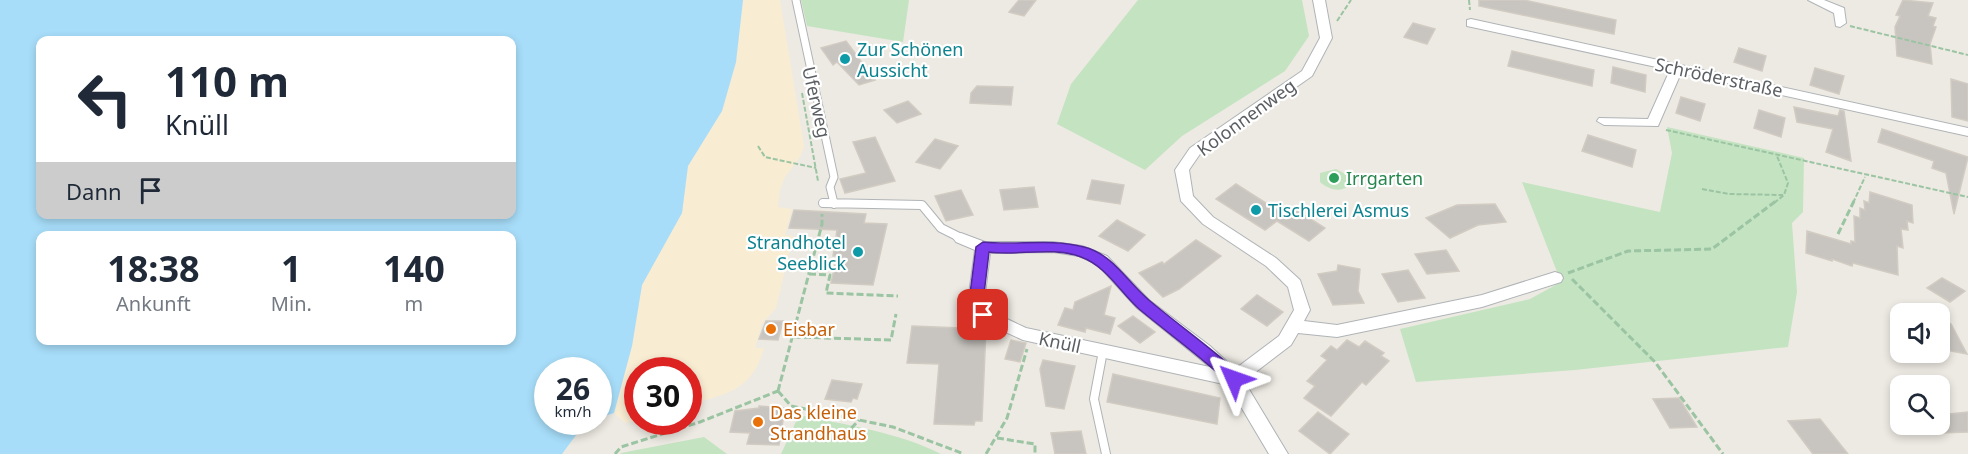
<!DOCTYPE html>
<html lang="de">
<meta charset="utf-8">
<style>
body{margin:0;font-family:"Noto Sans",sans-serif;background:#f6f6f7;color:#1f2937;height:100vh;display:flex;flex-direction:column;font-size:22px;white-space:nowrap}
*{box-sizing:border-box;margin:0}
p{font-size:20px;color:#747a83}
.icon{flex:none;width:33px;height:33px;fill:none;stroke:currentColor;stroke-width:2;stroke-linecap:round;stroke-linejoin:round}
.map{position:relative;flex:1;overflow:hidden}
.side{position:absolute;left:36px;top:231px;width:480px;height:114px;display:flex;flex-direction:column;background:#fff;border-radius:12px;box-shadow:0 3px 9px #0003}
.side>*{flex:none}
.guide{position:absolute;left:36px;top:36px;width:480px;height:183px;border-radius:12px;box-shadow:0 3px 9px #0003;background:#fff;color:#1f2937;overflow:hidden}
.controls{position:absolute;left:1890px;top:303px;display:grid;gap:12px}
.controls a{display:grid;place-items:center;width:60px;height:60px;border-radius:12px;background:#fff;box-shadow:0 3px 9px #0003;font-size:30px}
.speed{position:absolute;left:534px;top:357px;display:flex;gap:12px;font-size:30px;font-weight:700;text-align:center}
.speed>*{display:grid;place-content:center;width:78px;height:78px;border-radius:50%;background:#fff;box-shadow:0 3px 9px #0003;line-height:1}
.speed small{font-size:15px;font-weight:400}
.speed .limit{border:9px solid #d22;background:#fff;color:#111}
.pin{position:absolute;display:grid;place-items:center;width:51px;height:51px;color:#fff;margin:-26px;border-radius:12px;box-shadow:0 3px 9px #0006}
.me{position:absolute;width:66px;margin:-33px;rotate:313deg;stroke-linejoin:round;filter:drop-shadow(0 0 4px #0008)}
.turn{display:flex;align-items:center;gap:21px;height:126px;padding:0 30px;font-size:27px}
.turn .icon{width:78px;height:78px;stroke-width:2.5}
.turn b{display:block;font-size:42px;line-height:51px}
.then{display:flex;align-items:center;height:57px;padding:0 30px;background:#0003;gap:12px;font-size:22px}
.eta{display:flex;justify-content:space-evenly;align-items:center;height:102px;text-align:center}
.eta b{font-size:36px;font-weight:700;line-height:42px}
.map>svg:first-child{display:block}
.green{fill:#c4e3c1}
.sand{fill:#f8ecd3}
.water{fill:#a7ddf9;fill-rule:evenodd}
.building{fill:#c8c5c0;stroke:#d1cbc2;stroke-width:1.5}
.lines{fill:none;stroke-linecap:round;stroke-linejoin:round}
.lane-far1-casing{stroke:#b0b4b7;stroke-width:9}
.lane-casing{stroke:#b0b4b7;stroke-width:10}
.street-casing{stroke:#b0b4b7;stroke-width:2}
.path-far1{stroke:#9bc4a3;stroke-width:2;stroke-dasharray:5 2;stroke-linecap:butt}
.path{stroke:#9bc4a3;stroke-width:3;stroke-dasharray:7 3;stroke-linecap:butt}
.lane-far1{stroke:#fff;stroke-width:7}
.lane{stroke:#fff;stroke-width:8}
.street{fill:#fff;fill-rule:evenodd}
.route{fill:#7c3aed;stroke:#51269a;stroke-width:1.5}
.culture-dot{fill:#0f9aa8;stroke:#fff;stroke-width:2}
.leisure-dot{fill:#2e9e5b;stroke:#fff;stroke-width:2}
.food-dot{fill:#e8710a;stroke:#fff;stroke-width:2}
.labels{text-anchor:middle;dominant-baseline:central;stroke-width:4.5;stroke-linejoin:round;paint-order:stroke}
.culture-label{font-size:18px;fill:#0d838f;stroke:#fff;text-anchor:start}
.street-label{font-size:18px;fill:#5b5f63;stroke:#fff}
.leisure-label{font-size:18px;fill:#27864d;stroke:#fff;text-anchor:start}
.food-label{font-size:18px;fill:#c56008;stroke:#fff;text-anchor:start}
</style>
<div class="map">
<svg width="1968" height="454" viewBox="0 0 1968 454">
<rect width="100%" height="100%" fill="#edeae3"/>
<path class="green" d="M801 0H909L903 42 807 26Z
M1138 0H1302L1309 36 1285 71 1182 136 1145 170 1057 124 1071 84Z
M1667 127 1804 158 1803 212 1792 223 1797 292 1788 347 1575 370 1416 382 1400 329 1530 299 1561 282 1522 182 1660 212 1672 153Z
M1336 169 1349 176 1350 185C1341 193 1329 190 1320 182V173Z
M799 415C846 425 898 432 941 454H781Z
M704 437 727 454H620L621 453Z"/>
<path class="sand" d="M743 0H780L804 146 800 157 785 177 780 189 778 207 792 209 785 235 793 236 776 308 762 324 755 348H764C753 390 727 394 689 405L688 370H638L637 420 625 423 614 413 632 346 642 285 682 213 688 166 722 111 736 62Z"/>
<path class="water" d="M0 0H743L736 62 722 111 688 166 682 213 642 285 632 346 614 413 599 418 598 370H548V422H589L585 423 562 454H0ZM40 40H512V214H40ZM40 236H512V340H40Z"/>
<path class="building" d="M1019 0H1036L1024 16 1009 12Z
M1479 0H1524L1616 20 1614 34 1479 6Z
M1903 0 1933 3 1928 16 1936 18 1933 26 1936 27 1930 44 1932 64 1897 56 1895 27 1900 16 1896 15Z
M1413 23 1435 29 1427 44 1404 37Z
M846 41 875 80 859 85 837 62 833 65 821 48Z
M1739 48 1766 56 1762 71 1734 62Z
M1512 51 1594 70 1592 86 1508 66Z
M1613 67 1646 75 1645 92 1611 83Z
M1815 68 1844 76 1839 94 1810 85Z
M1951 79 1968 84V121L1952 117Z
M977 86 1013 87 1011 105 970 103 971 93Z
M1681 97 1705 104 1700 121 1676 113Z
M908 101 921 114 897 123 884 110Z
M1794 107 1838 116 1840 110 1844 111 1851 161 1826 152 1833 129 1797 122Z
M1759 110 1785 118 1781 137 1754 128Z
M1882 129 1968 157 1954 214 1946 173 1932 168 1934 161 1878 142Z
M1588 135 1636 150 1632 167 1582 151Z
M875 137 895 181 845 193 840 179 866 173 853 142Z
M935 139 958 146 940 169 916 162Z
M1092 180 1124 185 1120 204 1087 199Z
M1236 184 1283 214 1292 207 1325 228 1309 241 1277 221 1265 230 1216 199Z
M1034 187 1038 207 1004 210 1000 190Z
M961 190 973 215 946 221 935 196Z
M1870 192 1912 205 1913 223 1907 221 1908 230 1901 229 1903 248 1897 246 1898 275 1853 263 1852 266 1832 259V261L1806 253 1807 231 1851 244V241L1855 242 1854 216 1860 218V208L1865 210 1864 201 1869 203Z
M1495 204 1506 222 1478 225 1450 238 1426 218 1457 205Z
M794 210 866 214 864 223 887 224 873 285 831 283 837 256H833L837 230 789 228Z
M1117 220 1145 235 1128 251 1099 236Z
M1196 240 1221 256 1179 289 1163 297 1139 273 1162 262 1164 264Z
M1446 250 1459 271 1427 274 1415 254Z
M1338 265 1360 269 1358 291 1364 303 1333 305 1318 274 1337 271Z
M1408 270 1425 298 1398 302 1382 274Z
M1942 278 1965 291 1950 302 1927 288Z
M1111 286 1104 315 1115 318 1110 334 1086 328 1085 332 1058 325 1065 308 1073 310 1075 302Z
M1257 295 1283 312 1267 326 1241 309Z
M1133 316 1155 332 1140 343 1118 326Z
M766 321H783L778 340 759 339Z
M1940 322 1951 324 1967 354 1940 349Z
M912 326 986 329 982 421H975L974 425 934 424 939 364 907 363Z
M1011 340 1026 343 1020 362 1005 359Z
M1347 340 1359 347 1365 341 1384 353 1381 356 1389 361 1366 385 1362 382 1331 416 1304 398 1315 386 1307 381 1327 360 1321 356 1331 346 1337 350Z
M1043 360 1075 366 1064 409 1046 406 1040 369Z
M1113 374 1220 398 1217 424 1107 402Z
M832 380 862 384 857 399 853 398 851 402 825 399Z
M1679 398 1697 427 1670 428 1653 399Z
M759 406 785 408 779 445 747 444 750 433 730 432 735 411 759 408Z
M1318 412 1349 434 1330 454 1299 431Z
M1968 412V432L1940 433V415Z
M1820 419 1848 454H1813L1788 421Z
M1081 431 1086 454H1055L1051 433Z"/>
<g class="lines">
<defs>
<path id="lane-far1" d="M796 0 834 177 830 187 834 203"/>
<path id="lane" d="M833 201 834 204
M823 203 922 205 941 228 961 238
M1103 351 1094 399 1106 454"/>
<path id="street" d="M1313 0H1325L1332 38 1312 76 1200 154 1189 170 1193 196 1213 217 1276 258 1300 280 1310 310 1304 321 1337 325 1482 295 1555 272 1561 274 1563 278 1561 282 1482 307 1337 337 1298 333 1291 345 1244 381 1288 454H1269L1228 385 1023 340 977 319 969 294 975 250 956 242 953 238 961 233 985 242H1053L1082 246 1107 256 1149 300 1210 346 1235 369 1279 336 1294 310 1288 287 1266 266 1203 224 1181 201 1175 170 1190 148 1302 71 1320 38ZM1053 252 1079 256 1097 264 1137 308 1210 367 1026 328 990 311 985 294 990 253Z
M1808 0H1824L1844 8 1846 23 1840 27 1836 26 1834 13Z
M1471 19 1968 128V136L1681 73 1658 126 1604 125 1597 121 1599 118 1648 119 1670 70 1467 26V20Z"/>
</defs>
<use href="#lane-far1" class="lane-far1-casing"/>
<use href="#lane" class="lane-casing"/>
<use href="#street" class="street-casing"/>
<path class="path-far1" d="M1469 0 1470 10
M1337 21 1351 0
M1850 26 1968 55
M802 93 818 181
M1666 130 1968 197
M758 146 765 157 816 168
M1702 189 1729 194 1783 195
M1774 203 1784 195 1788 183 1777 156
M1853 203 1865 177"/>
<path class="path" d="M1838 234 1854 201
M1568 273 1628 251 1712 249 1776 201
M809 274 830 275 826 293 898 296
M1572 279 1655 362 1723 454
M794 337 891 340 896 314
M778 391 822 224V214
M778 391 791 406 893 427 964 454
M997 438 1035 444V454
M825 441 845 435 859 420
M615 454 621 447 700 422 778 391
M986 454 1007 418 1027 349"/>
<use href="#lane-far1" class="lane-far1"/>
<use href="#lane" class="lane"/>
<use href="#street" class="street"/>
</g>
<path class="route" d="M983 242C1016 246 1050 238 1084 247 1113 254 1128 283 1150 301 1180 326 1211 348 1240 374L1242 379 1240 383H1229C1200 356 1169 334 1139 309 1120 292 1106 266 1081 257 1052 246 1019 256 989 252L984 294 990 315 983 321 978 319 970 294 976 247Z"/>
<g class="culture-dot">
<circle cx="845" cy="59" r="6"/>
<circle cx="1256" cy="210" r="6"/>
<circle cx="858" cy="252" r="6"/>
</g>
<circle class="leisure-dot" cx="1334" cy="178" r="6"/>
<g class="food-dot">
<circle cx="771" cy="329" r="6"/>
<circle cx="758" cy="422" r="6"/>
</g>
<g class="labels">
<g class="culture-label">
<text x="857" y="49">Zur Schönen<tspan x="857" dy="21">Aussicht</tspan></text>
<text x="1268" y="210">Tischlerei Asmus</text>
<text x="846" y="242" text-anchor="end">Strandhotel<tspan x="846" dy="21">Seeblick</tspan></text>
</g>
<g class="street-label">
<text transform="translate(1719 77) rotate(12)">Schröderstraße</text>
<text transform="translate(817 102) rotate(77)">Uferweg</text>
<text transform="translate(1246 117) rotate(-36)">Kolonnenweg</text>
<text transform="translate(1060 342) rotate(12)">Knüll</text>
</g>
<g class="leisure-label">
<text x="1346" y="178">Irrgarten</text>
</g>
<g class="food-label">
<text x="783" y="329">Eisbar</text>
<text x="770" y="412">Das kleine<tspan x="770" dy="21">Strandhaus</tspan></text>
</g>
</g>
</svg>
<div class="controls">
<a><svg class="icon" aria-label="sound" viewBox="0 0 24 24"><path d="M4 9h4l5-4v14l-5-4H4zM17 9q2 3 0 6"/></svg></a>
<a><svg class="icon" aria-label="search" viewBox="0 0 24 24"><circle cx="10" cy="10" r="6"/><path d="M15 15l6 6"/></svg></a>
</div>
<div class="speed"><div>26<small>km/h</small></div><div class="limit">30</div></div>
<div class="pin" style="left:983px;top:315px;background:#d93025"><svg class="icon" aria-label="arrive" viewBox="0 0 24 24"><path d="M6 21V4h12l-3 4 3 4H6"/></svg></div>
<svg class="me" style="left:1234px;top:379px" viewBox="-20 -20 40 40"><path d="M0-17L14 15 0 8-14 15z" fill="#7c3aed" stroke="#fff" stroke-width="4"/></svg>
<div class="guide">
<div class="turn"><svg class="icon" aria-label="left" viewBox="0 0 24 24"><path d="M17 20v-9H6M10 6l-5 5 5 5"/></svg><div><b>110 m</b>Knüll</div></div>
<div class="then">Dann<svg class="icon" aria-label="arrive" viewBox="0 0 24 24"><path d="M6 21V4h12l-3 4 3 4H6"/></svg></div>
</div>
<section class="side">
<div class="eta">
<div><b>18:38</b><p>Ankunft</p></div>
<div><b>1</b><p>Min.</p></div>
<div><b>140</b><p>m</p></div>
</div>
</section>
</div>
